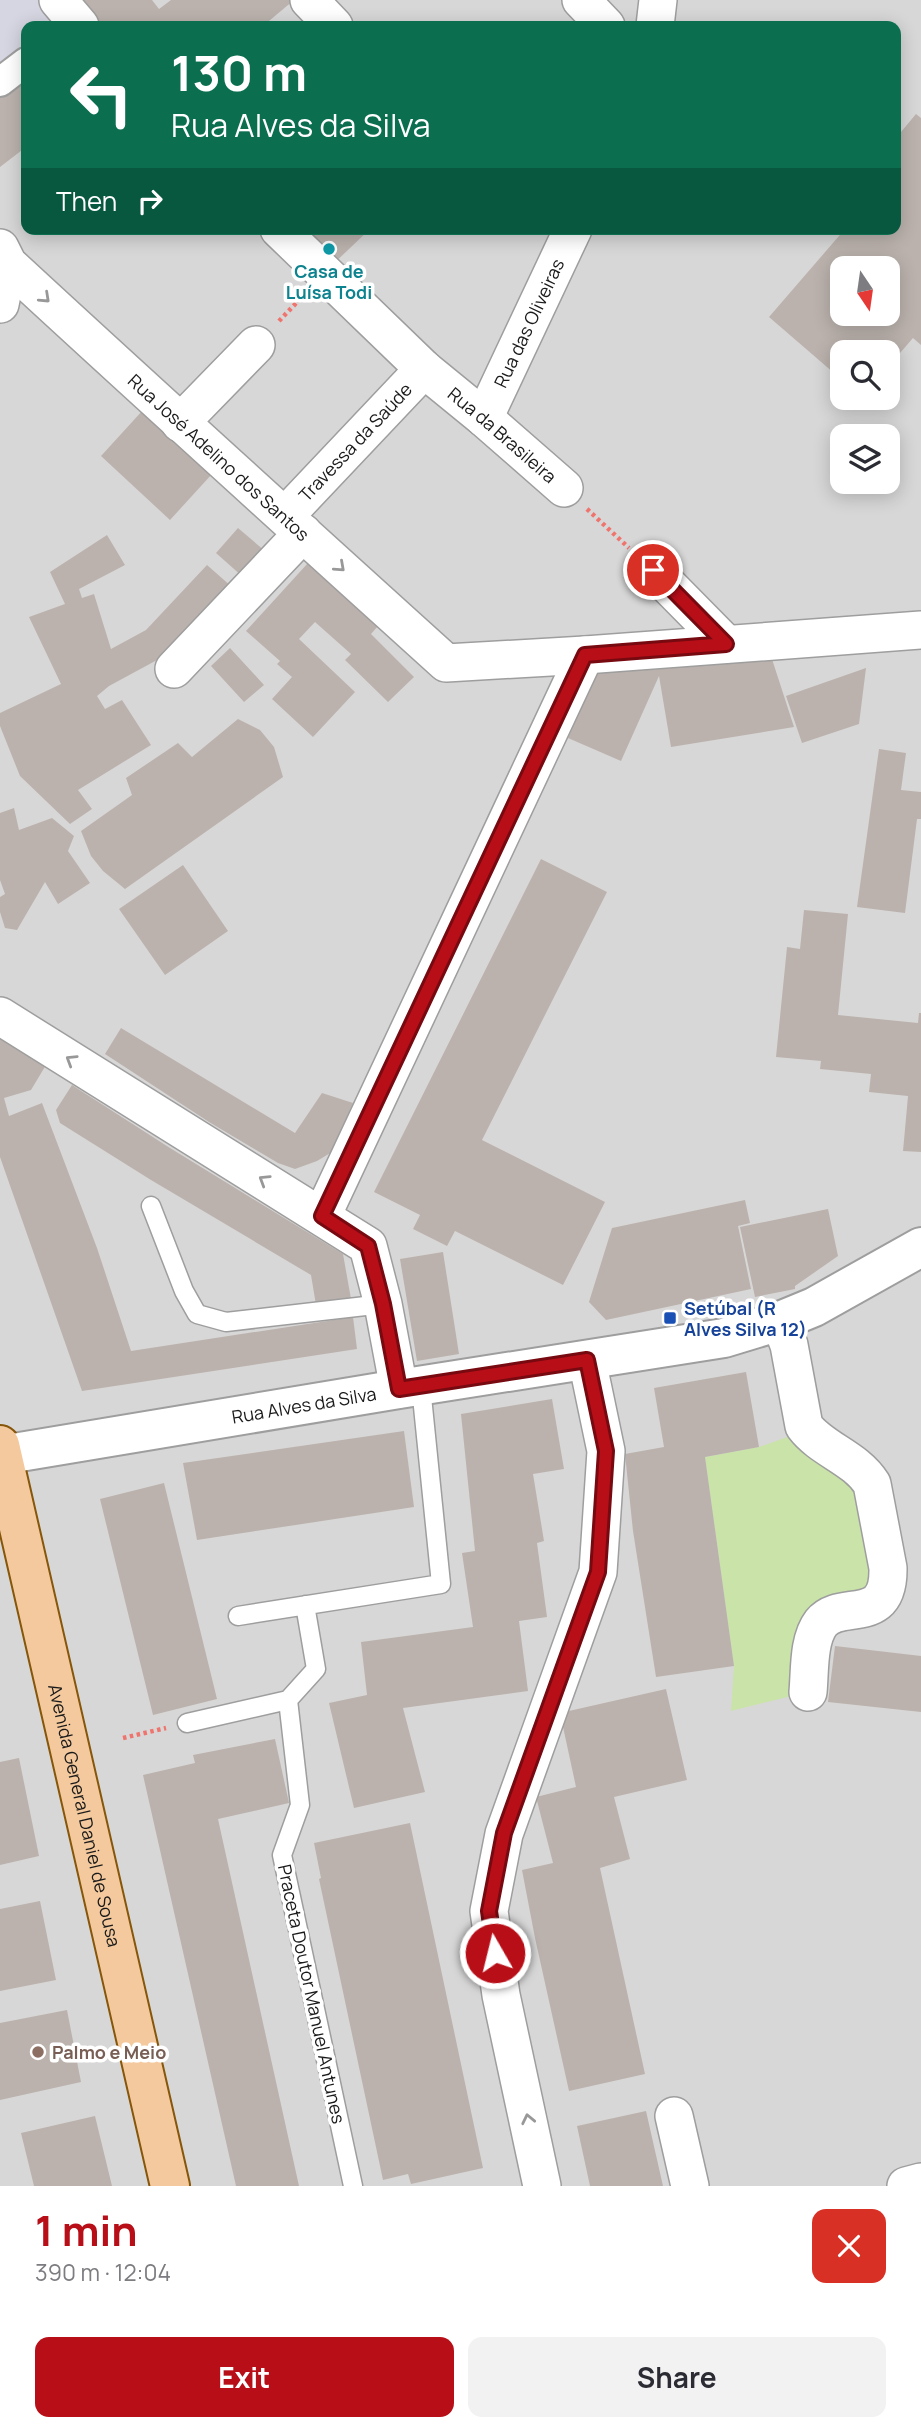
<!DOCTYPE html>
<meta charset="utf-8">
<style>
body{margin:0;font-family:Manrope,sans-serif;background:#f2f2f3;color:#2b2b33;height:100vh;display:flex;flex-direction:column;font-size:26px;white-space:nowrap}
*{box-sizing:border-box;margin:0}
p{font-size:23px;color:#7c7c81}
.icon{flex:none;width:38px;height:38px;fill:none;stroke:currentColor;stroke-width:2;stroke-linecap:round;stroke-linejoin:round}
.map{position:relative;height:2186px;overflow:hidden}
.sheet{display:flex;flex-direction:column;background:#fff;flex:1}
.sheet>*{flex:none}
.banner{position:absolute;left:21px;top:21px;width:880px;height:214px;border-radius:14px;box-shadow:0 4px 18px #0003;background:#0b6e4f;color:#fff;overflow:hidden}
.needle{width:46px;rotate:167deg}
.tools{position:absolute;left:830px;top:256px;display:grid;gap:14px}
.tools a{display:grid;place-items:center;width:70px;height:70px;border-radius:14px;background:#fff;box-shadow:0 4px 18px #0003;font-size:35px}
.pin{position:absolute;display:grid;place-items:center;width:60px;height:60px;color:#fff;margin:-30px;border:4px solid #fff;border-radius:50%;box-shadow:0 2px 7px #0007}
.me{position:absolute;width:77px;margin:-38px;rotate:352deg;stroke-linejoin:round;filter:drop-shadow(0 0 5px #0008)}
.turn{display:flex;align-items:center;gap:24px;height:147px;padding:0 35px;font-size:32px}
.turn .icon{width:91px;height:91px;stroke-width:2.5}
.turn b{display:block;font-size:49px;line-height:60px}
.then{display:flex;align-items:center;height:66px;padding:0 35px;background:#0003;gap:14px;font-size:26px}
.round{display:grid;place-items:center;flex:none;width:74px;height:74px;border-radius:14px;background:#f2f2f3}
.headline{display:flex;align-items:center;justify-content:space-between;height:119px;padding:0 35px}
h1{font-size:42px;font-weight:700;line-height:52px;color:#b70e18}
.cta{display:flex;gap:14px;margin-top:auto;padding:14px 35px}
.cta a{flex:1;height:80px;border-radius:14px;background:#b70e18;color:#fff;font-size:28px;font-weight:700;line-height:80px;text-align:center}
.cta a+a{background:#f2f2f3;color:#2b2b33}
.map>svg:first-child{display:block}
.residential{fill:#d8d7d7;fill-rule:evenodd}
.grass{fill:#c9e3a9}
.plaza{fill:#d5d6e1}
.building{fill:#bbb2ad;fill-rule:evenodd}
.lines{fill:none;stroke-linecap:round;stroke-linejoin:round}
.service-casing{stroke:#9e9e9e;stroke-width:21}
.pedestrian-casing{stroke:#9e9e9e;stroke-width:32}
.minor-casing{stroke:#9e9e9e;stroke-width:40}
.tertiary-casing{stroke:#9e9e9e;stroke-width:42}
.primary-casing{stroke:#86560a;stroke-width:42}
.path{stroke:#ef746e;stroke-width:4.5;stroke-dasharray:3.5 3.5;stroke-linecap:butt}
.service{stroke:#fff;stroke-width:18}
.pedestrian{stroke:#fff;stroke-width:28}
.minor{stroke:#fff;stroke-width:37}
.tertiary{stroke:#fff;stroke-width:38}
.primary{stroke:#f4c99d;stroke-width:38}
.oneway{stroke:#989898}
.route-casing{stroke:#770910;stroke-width:18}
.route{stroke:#b70e18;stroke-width:12}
.culture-dot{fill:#0f9aa8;stroke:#fff;stroke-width:2.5}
.transit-dot{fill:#1a4fb4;stroke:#fff;stroke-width:2.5}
.education-dot{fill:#8d6e63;stroke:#fff;stroke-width:2.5}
.labels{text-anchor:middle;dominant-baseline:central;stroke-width:7;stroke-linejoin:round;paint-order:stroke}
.culture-label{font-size:18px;font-weight:bold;fill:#0d838f;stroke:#fff}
.street-label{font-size:18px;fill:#1a1a1a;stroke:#fff}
.transit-label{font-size:18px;font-weight:bold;fill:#164399;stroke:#fff;text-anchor:start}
.education-label{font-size:18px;font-weight:bold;fill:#785e54;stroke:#fff;text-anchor:start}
</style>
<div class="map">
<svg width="921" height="2186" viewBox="0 0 921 2186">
<rect width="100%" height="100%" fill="#ebe7e0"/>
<path class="residential" d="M0 0H921V2186H0ZM26 26H896V229H26ZM842 268H887V313H842ZM842 352H887V397H842ZM842 436H887V481H842Z"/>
<path class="grass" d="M793 1435 865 1472 888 1580 834 1615 808 1692 731 1711 734 1666 705 1457 759 1447Z"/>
<path class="plaza" d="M0 0H71L69 26H26V62L0 82Z"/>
<path class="building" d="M82 0H152L159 9 171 0H294L263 26H100Z
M26 74V147L0 167V95Z
M916 114 921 118V345L913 338 887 368V352H842V380L769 317 845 229H896V171L899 167 896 164V138ZM842 268H887V313H842Z
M291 229H370L328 269Z
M143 410 212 474 170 520 101 456Z
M238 528 265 551 243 577 216 553Z
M107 535 125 565 79 589 82 598 94 594 111 649 146 630 207 565 232 587 170 653 109 686 97 696 105 709 122 700 151 745 78 790 92 809 70 824 20 776 0 726V713L61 684 29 617 65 604 50 572Z
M308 563 378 626 371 634 414 677 388 702 345 660 351 654 315 622 299 639 355 692 313 737 272 699 292 677 277 664 280 661 246 631Z
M230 648 264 685 244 702 211 666Z
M771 656 794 727 671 747 659 676 621 761 568 738 597 672 663 669Z
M866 668 859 724 802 743 786 696Z
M238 719 260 730 274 747 283 777 125 889 103 871 91 856 81 831 132 795 126 778 178 743 192 757Z
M879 749 906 753 901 790 921 792V819H917L905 913 857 907Z
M14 808 19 830 52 818 74 836 68 851 90 883 58 904 45 882 17 930 5 928 0 912V897L5 894 0 880V813Z
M541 859 607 892 482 1140 605 1202 563 1285 455 1231 447 1246 413 1229 420 1215 374 1192Z
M183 865 228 931 165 975 119 909Z
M804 910 848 914 838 1015 918 1023 919 1013H921V1152L903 1151 908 1096 869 1092 871 1074 820 1069 821 1061 776 1057 787 947 800 949Z
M121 1028 295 1133 322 1093 353 1103 332 1152 317 1161 295 1169 278 1163 209 1122 105 1054Z
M0 1038 46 1065 31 1090 4 1098 9 1116 42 1103 97 1248 131 1351 353 1317 357 1349 82 1391 0 1157Z
M72 1085 170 1148 343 1254 351 1299 316 1305 311 1275 151 1180 60 1123 56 1110Z
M745 1200 750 1223 738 1226 751 1289 606 1320 589 1302 612 1228Z
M828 1209 838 1256 795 1286V1289L755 1297 740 1227Z
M443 1252 459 1354 417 1361 400 1259Z
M746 1372 759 1447 705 1457 734 1666 656 1677 633 1531 625 1454 664 1447 654 1388Z
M552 1399 564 1469 533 1474 544 1541 537 1543 547 1617 519 1621 528 1691 403 1708 425 1792 354 1808 329 1703 367 1695 361 1642 473 1627 462 1553 475 1551 461 1414Z
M404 1431 414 1507 197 1540 183 1463Z
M164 1483 217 1699 153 1715 100 1499Z
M835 1646 921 1656V1712L828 1702Z
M666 1689 687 1780 614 1797 630 1859 600 1868 645 2074 569 2091 535 1938 522 1870 553 1863 536 1797 576 1787 560 1713Z
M275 1739 289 1803 218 1819 299 2186H236L143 1775 195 1763 193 1755Z
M19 1758 39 1856 0 1865V1762Z
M410 1823 483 2168 411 2184 408 2174 383 2180 319 1879 321 1878 314 1843Z
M40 1901 56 1980 0 1991V1909Z
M67 2010 81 2082 0 2100V2023Z
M646 2111 663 2186H590L577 2126Z
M95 2116 112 2186H34L21 2133Z"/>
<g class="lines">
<defs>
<path id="service" d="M151 1206 184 1291 197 1314 226 1322 383 1304
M305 1605 316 1669 288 1700 300 1805 282 1855 353 2186
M238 1616 441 1584 421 1387
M187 1723 288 1700"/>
<path id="pedestrian" d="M0 82 26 62"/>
<g id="minor">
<path d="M58 0 80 26"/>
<path d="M309 0 334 26"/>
<path d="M581 0 606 26"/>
<path d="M655 26 658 0"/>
<path id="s1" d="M279 229 424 369 484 418 564 488"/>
<path id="s2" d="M0 248 8 264C153 398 300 531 446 663L585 655 921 630"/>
<path d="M0 304 8 264"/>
<path id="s3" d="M484 418 573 229"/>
<path d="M180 423 256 345"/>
<path id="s4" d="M285 516 424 369"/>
<path d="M653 570 726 644"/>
<path d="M174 669 303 533"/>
<path d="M0 1016 368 1246 383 1304 399 1389"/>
<path d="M322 1216 585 655"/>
<path d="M780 1321 789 1345 804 1426C822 1450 855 1457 872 1484L888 1568C889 1628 841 1598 821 1623 808 1640 810 1671 808 1692"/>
<path d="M674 2116 690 2186"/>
<path d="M542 2186 501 1995 489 1911 504 1834 598 1572 606 1451 587 1360"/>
<path d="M906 2186 921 2182"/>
</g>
<g id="tertiary">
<path id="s5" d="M2 1455 399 1389 724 1338 780 1321 814 1307 921 1247"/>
</g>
<g id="primary">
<path id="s6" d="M0 1445 170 2186"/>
</g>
</defs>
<use href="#service" class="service-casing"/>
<use href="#pedestrian" class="pedestrian-casing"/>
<use href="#minor" class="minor-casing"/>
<use href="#tertiary" class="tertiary-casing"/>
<use href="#primary" class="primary-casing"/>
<path class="path" d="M279 321 302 297
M587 509 629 548
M123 1738 166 1728"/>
<use href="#service" class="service"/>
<use href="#pedestrian" class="pedestrian"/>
<use href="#minor" class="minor"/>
<use href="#tertiary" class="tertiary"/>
<use href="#primary" class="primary"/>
</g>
<defs><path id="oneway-chevron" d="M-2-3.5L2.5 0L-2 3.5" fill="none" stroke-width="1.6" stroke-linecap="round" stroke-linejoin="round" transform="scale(1.75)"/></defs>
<g class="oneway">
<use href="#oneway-chevron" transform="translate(45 298) rotate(43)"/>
<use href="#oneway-chevron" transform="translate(340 567) rotate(42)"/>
<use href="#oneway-chevron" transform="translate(71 1060) rotate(-148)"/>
<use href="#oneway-chevron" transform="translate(264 1180) rotate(-148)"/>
<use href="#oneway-chevron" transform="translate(528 2119) rotate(-102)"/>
</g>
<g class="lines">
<defs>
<path id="route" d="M495 1953 489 1911 504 1833 598 1572 606 1451 587 1360 399 1389 383 1304 368 1246 322 1216 585 655 726 644 653 570"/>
</defs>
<use href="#route" class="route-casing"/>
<use href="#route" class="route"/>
</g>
<circle class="culture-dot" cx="329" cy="249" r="7"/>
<rect class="transit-dot" x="663" y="1311" width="14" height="14" rx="3.5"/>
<circle class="education-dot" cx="38" cy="2052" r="7"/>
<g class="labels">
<g class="culture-label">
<text x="329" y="271">Casa de<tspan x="329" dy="21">Luísa Todi</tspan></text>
</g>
<g class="street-label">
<text stroke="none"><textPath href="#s3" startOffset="105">Rua das Oliveiras</textPath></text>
<text stroke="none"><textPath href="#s1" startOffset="304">Rua da Brasileira</textPath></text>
<text stroke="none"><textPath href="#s4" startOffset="102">Travessa da Saúde</textPath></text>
<text stroke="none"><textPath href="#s2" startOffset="304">Rua José Adelino dos Santos</textPath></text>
<text stroke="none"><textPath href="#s5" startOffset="306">Rua Alves da Silva</textPath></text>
<text stroke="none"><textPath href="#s6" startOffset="380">Avenida General Daniel de Sousa</textPath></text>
<text transform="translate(312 1994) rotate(78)">Praceta Doutor Manuel Antunes</text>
</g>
<g class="transit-label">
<text x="684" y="1308">Setúbal (R<tspan x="684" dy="21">Alves Silva 12)</tspan></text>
</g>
<g class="education-label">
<text x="52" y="2052">Palmo e Meio</text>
</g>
</g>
</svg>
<div class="tools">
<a><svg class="needle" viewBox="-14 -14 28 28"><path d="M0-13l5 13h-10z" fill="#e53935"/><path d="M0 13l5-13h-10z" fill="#7c7c81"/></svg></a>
<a><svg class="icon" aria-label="search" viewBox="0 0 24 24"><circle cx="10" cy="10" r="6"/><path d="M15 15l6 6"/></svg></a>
<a><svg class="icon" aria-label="layers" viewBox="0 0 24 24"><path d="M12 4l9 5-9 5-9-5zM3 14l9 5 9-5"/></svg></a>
</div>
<div class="pin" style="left:653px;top:570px;background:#d93025"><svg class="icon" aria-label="arrive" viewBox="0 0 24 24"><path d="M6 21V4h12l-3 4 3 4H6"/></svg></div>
<svg class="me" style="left:495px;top:1953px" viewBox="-20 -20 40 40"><circle r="17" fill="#b70e18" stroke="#fff" stroke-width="3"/><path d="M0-11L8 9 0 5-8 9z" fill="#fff"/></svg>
<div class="banner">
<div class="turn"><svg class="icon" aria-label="left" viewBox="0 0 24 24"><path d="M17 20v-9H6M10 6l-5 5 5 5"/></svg><div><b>130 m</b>Rua Alves da Silva</div></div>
<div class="then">Then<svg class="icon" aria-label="right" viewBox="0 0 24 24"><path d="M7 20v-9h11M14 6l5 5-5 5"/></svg></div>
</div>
</div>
<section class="sheet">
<div class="headline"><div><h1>1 min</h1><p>390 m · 12:04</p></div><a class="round" style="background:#d93025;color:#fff"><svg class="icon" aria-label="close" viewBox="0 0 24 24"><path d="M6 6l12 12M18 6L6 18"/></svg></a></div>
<div class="cta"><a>Exit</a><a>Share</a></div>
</section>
